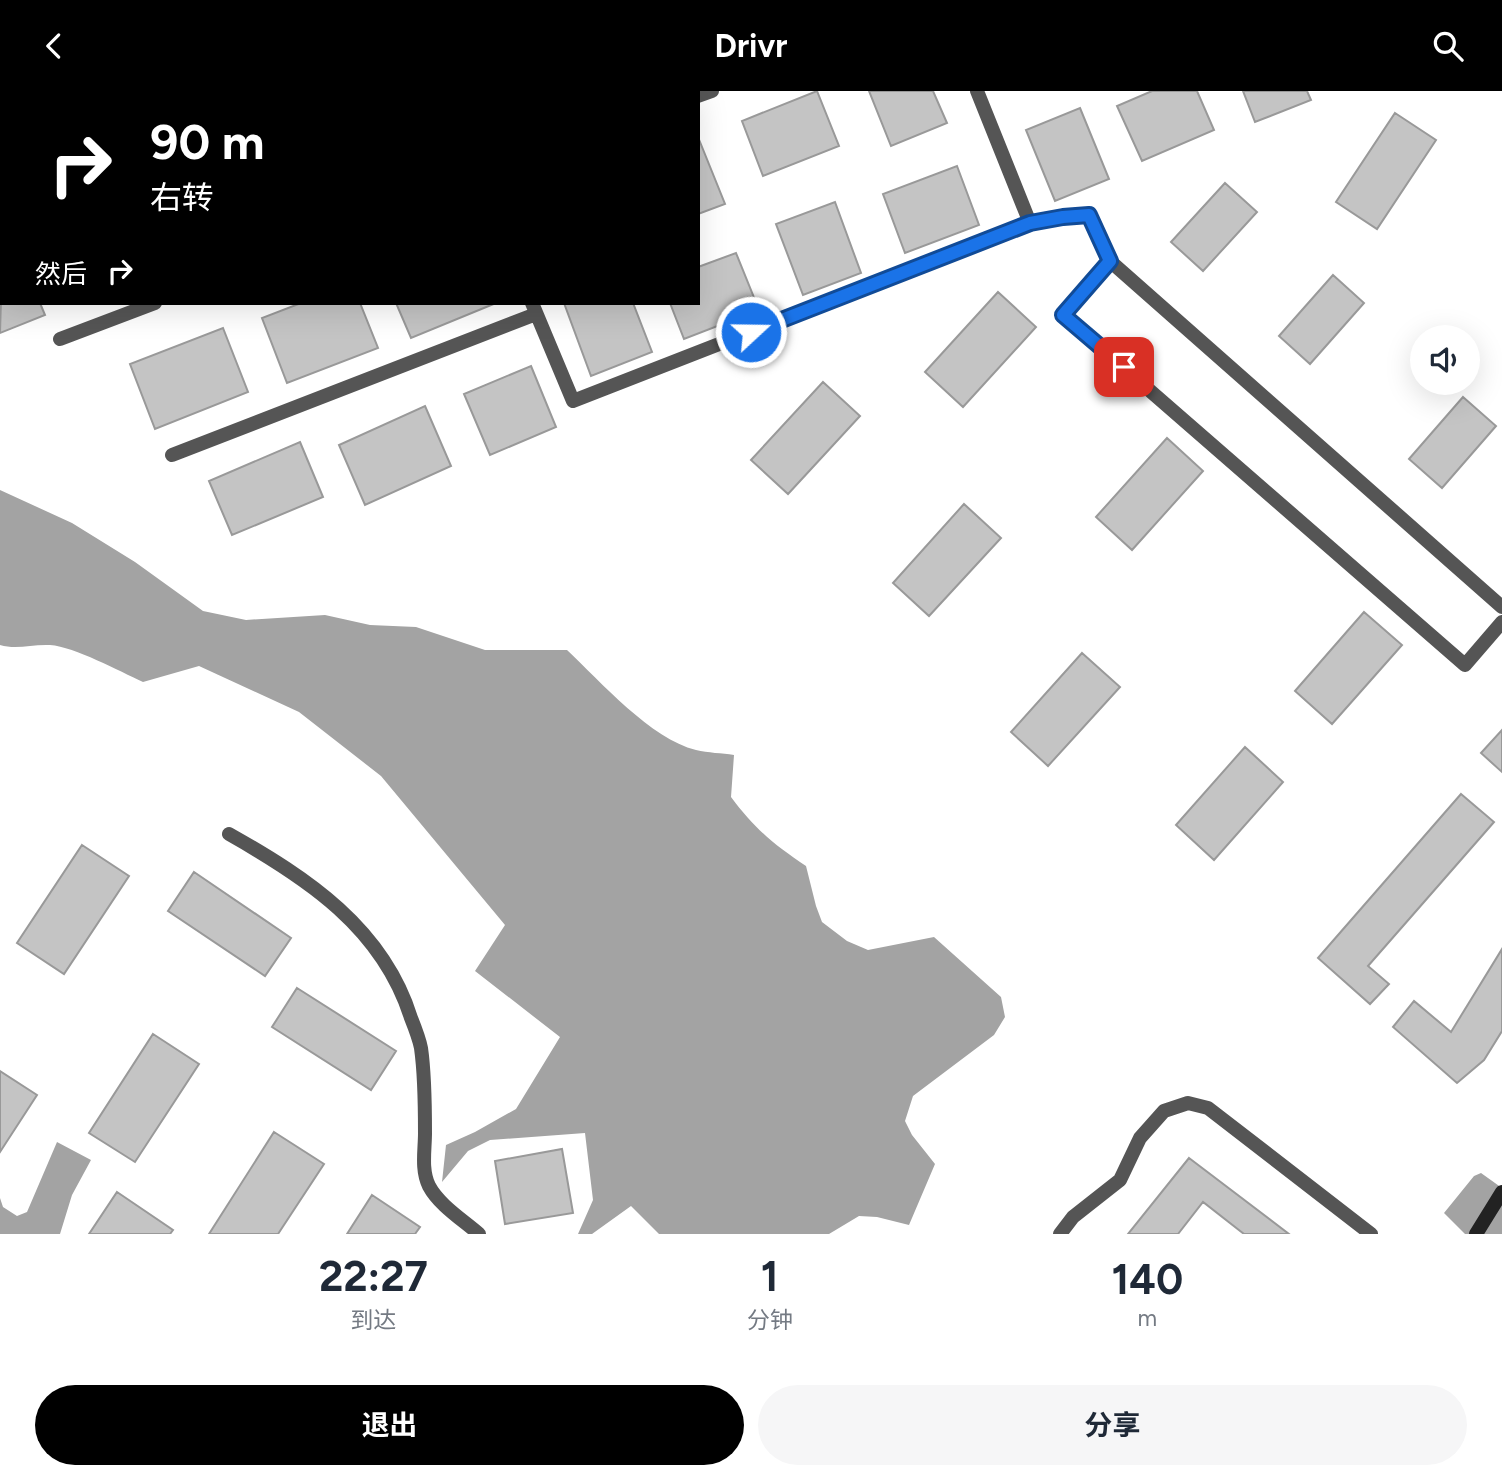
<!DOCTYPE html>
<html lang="zh">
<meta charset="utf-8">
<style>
body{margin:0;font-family:Figtree,"Noto Sans SC",sans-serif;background:#f6f6f7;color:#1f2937;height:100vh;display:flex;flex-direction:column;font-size:26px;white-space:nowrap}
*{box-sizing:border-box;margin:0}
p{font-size:23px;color:#747a83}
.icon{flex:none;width:38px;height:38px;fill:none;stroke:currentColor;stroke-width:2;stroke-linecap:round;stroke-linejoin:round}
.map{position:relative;height:1143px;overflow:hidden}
.drawer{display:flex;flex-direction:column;background:#fff;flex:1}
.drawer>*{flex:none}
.guide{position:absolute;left:0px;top:0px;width:700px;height:214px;box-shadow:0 7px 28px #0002;background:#000;color:#fff;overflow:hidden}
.fabs{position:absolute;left:1410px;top:234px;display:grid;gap:14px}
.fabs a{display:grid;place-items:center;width:70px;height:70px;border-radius:50%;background:#fff;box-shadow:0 7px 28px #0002;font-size:35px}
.pin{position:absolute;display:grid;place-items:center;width:60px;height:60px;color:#fff;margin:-30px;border-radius:14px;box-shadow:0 4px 10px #0006}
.me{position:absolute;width:77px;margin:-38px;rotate:69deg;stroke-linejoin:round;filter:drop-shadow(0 0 5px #0008)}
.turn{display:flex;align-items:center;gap:24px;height:147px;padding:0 35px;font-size:32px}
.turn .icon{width:91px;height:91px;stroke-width:2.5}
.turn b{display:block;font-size:49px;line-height:60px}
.then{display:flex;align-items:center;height:66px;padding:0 35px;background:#0003;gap:14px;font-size:26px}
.eta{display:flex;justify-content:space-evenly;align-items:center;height:119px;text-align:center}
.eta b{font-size:42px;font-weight:700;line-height:49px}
.primary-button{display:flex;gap:14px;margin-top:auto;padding:14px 35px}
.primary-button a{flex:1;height:80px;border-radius:42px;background:#000;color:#fff;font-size:28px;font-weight:700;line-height:80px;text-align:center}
.primary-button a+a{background:#f6f6f7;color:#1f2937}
header{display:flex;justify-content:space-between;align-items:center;height:91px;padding:0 35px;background:#000;color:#fff;font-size:32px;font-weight:700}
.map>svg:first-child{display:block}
.green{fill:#dcdcdc}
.water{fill:#a3a3a3}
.building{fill:#c4c4c4;stroke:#999;stroke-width:2}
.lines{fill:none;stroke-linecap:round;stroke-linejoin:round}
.lane{stroke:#555;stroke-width:14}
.street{stroke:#555;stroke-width:14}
.secondary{stroke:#222;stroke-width:14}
.route-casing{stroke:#114b97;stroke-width:18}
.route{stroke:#1a73e8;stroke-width:12}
</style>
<header><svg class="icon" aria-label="back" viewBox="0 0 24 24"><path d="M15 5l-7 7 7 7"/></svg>Drivr<svg class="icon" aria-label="search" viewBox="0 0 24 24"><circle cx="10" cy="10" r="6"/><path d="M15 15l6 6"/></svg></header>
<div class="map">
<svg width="1502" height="1143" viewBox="0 0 1502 1143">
<rect width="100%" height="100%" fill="#fff"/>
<path class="green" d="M0 0H226L2 2 0 85Z"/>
<path class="water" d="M0 399 72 432 135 471 203 520 246 529 325 524 370 534 416 536 485 559H567C601 591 651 648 696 659 708 662 722 662 734 664L731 706C754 737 774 754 806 775L816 815 822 831 847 850 868 859 934 846 1001 906 1005 926 994 944 913 1005 905 1030 912 1044 935 1073 909 1134 877 1126 859 1125 829 1143H659L631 1115 592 1143H578L593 1109 585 1042 490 1049 468 1060 442 1091 446 1054 475 1041 516 1018 560 946 475 880 505 834 381 685 299 621 199 575 143 591C119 580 75 556 50 554 32 553 17 559 0 554Z
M57 1051 91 1069 72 1104 60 1143H0V1107L3 1116 17 1125 27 1121Z
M1481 1082 1502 1097V1143H1465L1444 1122 1474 1085Z"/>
<path class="building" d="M466 0H572V2H467Z
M611 0H646L642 2Z
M817 0 839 55 763 85 742 30Z
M869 0H933L947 32 891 55Z
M1152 0H1197L1214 39 1142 70 1117 15Z
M1243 0H1307L1311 9 1255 31Z
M1080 17 1109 88 1055 110 1026 39Z
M1395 22 1436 49 1377 138 1336 111Z
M698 46 725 113 698 123Z
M957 75 979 134 905 162 883 103Z
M1225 92 1257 121 1203 180 1171 151Z
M835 111 861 182 803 204 776 133Z
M736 162 759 219 684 248 670 212H698V176Z
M2 174V212H40L45 224 0 242Z
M1333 184 1364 212 1310 273 1279 245Z
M998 201 1036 236 963 316 925 281Z
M301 212H360L378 257 287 292 262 227Z
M396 212H496L411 247Z
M564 212H633L652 261 591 285Z
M223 237 248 301 155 338 130 273Z
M531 275 556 336 490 364 464 303Z
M823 291 860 325 788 403 751 369Z
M1463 306 1496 335 1442 397 1409 368Z
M425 315 451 375 365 414 339 354Z
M1167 347 1203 380 1132 459 1096 426Z
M300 351 323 406 232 444 209 390Z
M964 413 1001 447 929 525 893 492Z
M1364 521 1402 554 1332 633 1295 600Z
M1082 562 1120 596 1048 675 1011 641Z
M1502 639V681L1481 662Z
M1245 656 1283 691 1214 769 1176 734Z
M1461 703 1494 731 1368 875 1389 893 1370 913 1318 867Z
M82 754 129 785 64 883 17 852Z
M194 781 291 847 265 885 168 820Z
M1502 858V940L1484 969 1457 992 1393 936 1414 910 1451 941Z
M297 897 396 960 371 999 272 936Z
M153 943 199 973 135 1071 89 1042Z
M0 980 37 1004 0 1061Z
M274 1041 324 1073 278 1143H209Z
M562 1058 573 1122 505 1133 495 1070Z
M1189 1067 1289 1143H1244L1203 1111 1178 1143H1128Z
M117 1101 173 1139 170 1143H89Z
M372 1104 420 1136 415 1143H347Z"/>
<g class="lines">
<path class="lane" d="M698 5 712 0
M1030 132 1063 126 1089 124 1110 170 1502 516
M1110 170 1063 224 1465 574 1502 531
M532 212 573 310 1030 132 977 0
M60 248 155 212
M172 364 536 223
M1060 1143 1073 1126 1120 1089 1140 1047 1164 1020 1188 1012 1208 1017 1371 1143"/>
<path class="street" d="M229 743C307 787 383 837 411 927 415 937 419 947 421 957 425 985 425 1014 425 1042 425 1059 421 1079 429 1095 439 1114 463 1129 479 1143"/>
<path class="secondary" d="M1476 1143 1502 1101"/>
</g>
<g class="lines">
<defs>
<path id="route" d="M751 241 1030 132 1063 126 1089 124 1110 170 1063 224 1124 276"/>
</defs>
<use href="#route" class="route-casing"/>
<use href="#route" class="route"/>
</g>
</svg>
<div class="fabs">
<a><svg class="icon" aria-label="sound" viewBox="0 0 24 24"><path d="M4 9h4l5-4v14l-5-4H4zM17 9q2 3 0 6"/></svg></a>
</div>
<div class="pin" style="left:1124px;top:276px;background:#d93025"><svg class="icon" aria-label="arrive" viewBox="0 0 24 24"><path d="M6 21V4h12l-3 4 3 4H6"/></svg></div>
<svg class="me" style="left:751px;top:241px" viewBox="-20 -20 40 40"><circle r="17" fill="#1a73e8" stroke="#fff" stroke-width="3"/><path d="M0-11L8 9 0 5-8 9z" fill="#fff"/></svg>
<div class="guide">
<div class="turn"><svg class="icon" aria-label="right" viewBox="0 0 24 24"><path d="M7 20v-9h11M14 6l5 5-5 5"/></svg><div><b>90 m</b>右转</div></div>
<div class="then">然后<svg class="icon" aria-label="right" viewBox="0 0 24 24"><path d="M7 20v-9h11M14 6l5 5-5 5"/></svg></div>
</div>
</div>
<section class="drawer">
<div class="eta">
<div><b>22:27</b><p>到达</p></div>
<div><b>1</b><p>分钟</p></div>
<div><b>140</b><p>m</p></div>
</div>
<div class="primary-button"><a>退出</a><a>分享</a></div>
</section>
